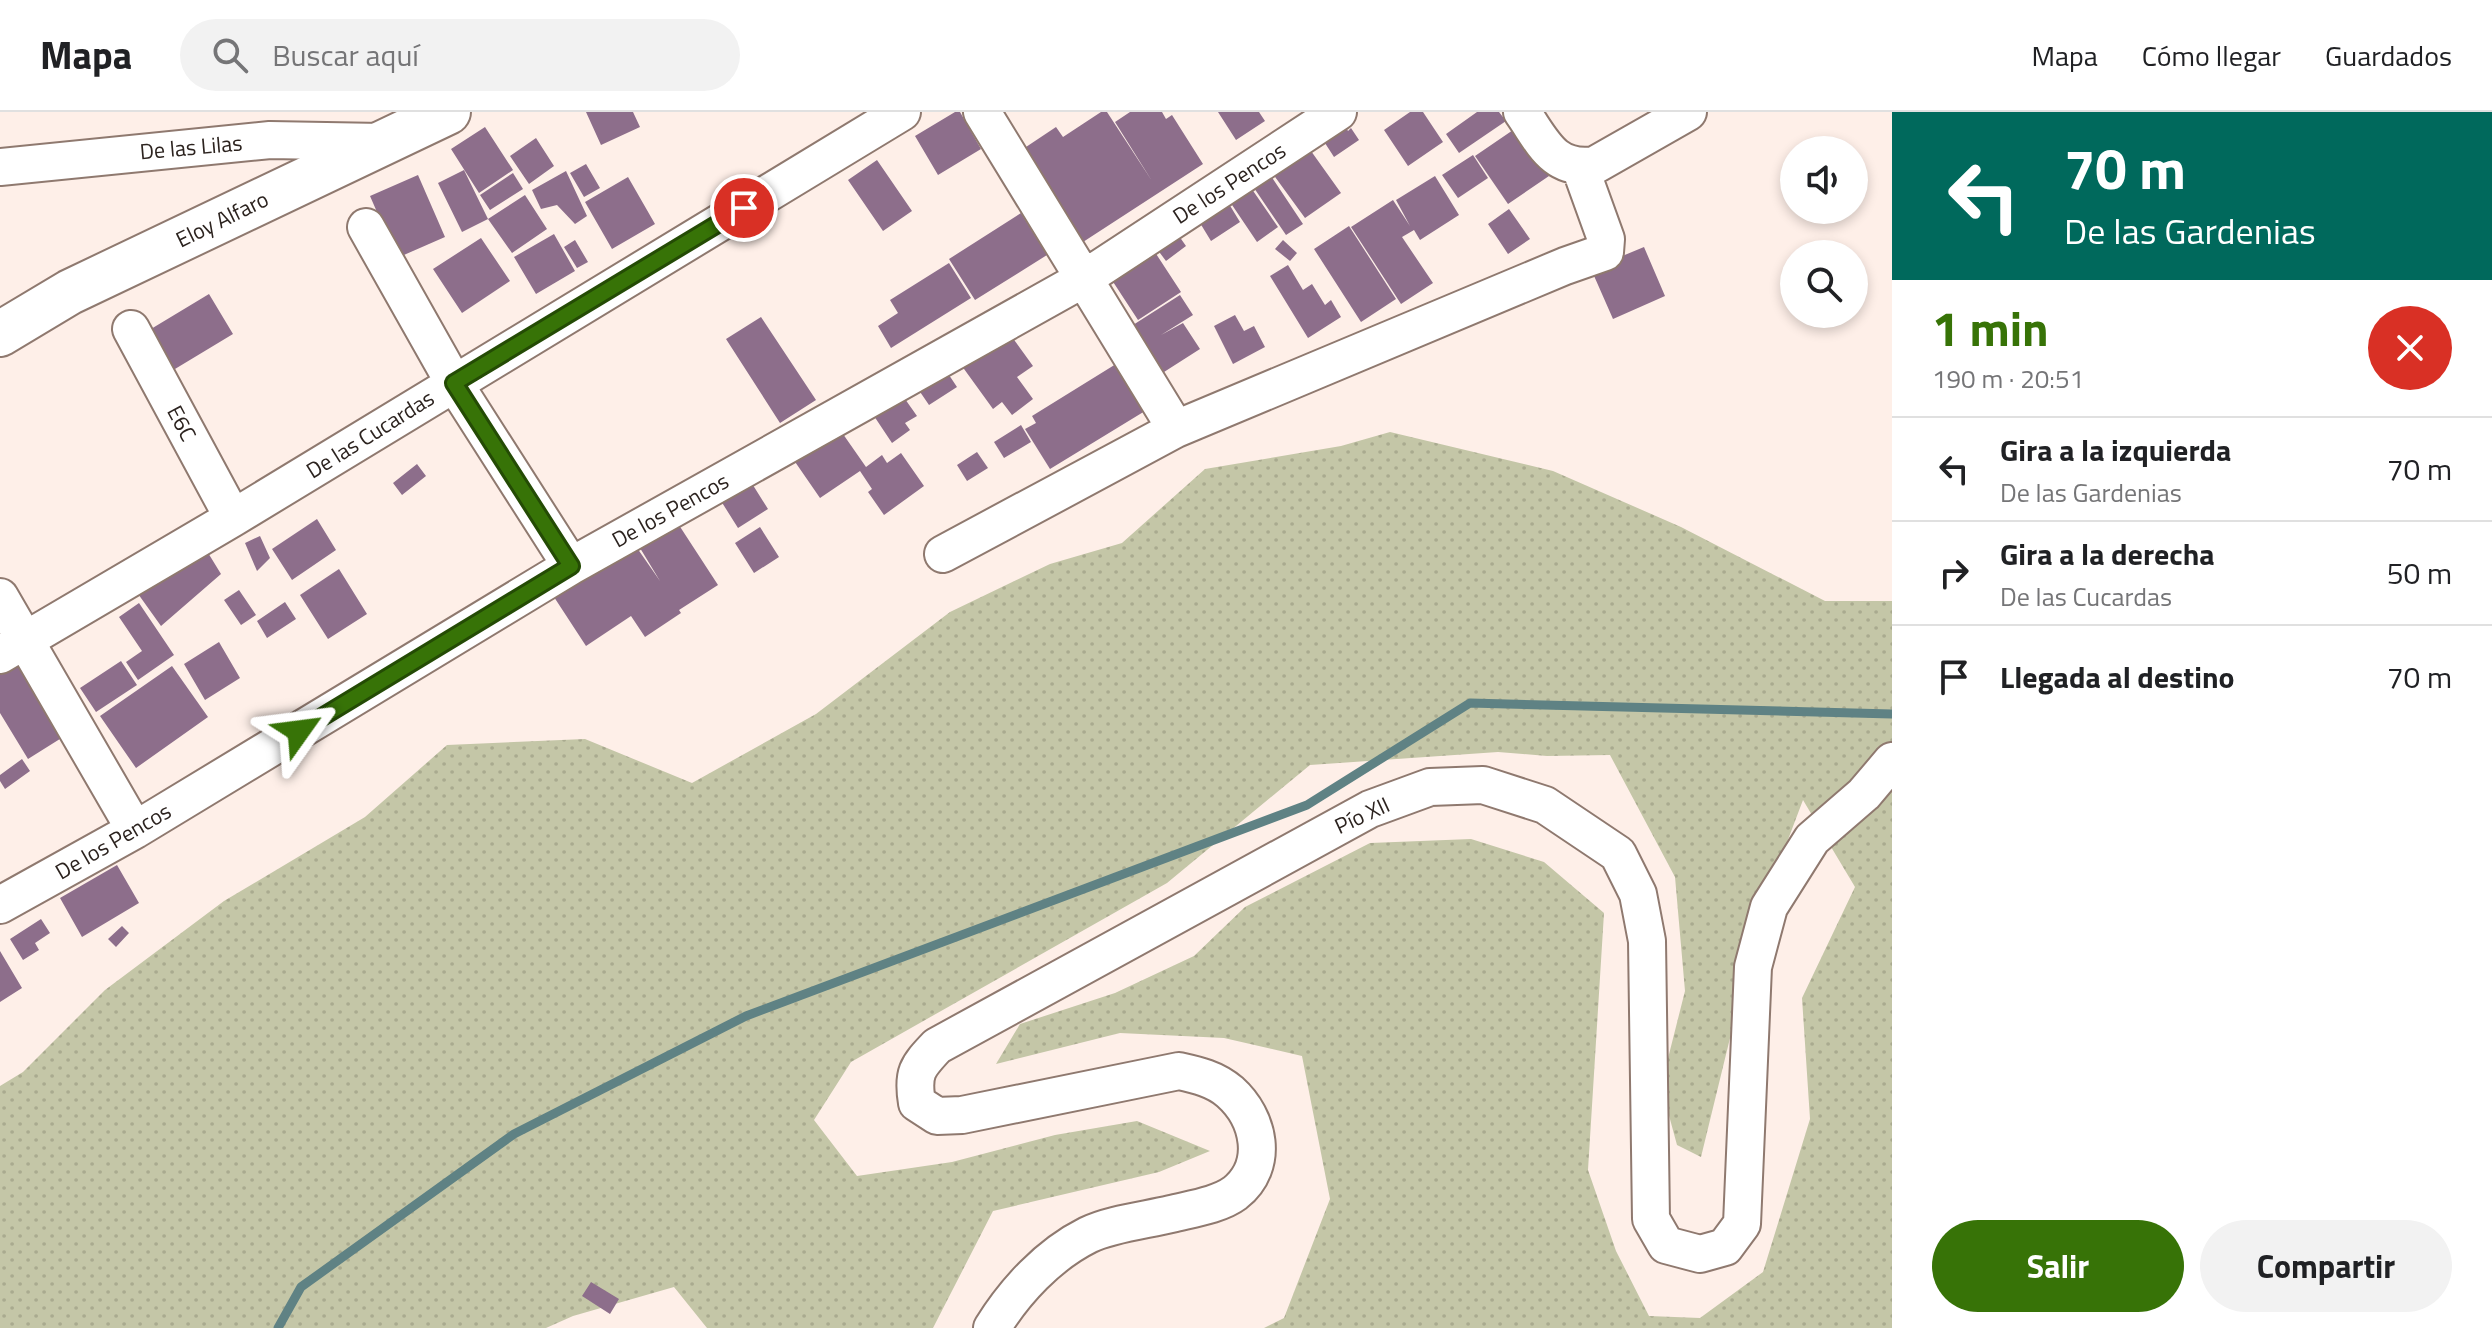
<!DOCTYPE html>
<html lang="es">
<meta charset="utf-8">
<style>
body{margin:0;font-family:"Titillium Web",sans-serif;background:#f2f2f2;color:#202124;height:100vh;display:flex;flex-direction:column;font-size:30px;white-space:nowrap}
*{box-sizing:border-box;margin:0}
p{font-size:26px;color:#757577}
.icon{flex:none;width:44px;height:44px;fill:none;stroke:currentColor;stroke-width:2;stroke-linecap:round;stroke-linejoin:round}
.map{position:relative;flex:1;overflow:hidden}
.details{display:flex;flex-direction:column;background:#fff;width:600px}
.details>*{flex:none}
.guide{background:#00695c;color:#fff;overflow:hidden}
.fabs{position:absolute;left:1780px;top:24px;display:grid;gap:16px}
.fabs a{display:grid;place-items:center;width:88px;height:88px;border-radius:50%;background:#fff;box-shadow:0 4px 12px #0003;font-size:40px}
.pin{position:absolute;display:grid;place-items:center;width:68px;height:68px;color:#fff;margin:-34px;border:4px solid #fff;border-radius:50%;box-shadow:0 2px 8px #0007}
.me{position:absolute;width:88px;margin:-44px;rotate:59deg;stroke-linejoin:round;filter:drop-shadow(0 0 6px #0008)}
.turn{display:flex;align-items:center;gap:28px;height:168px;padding:0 40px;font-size:36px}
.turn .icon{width:104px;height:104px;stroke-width:2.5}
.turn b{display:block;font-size:56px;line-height:68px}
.round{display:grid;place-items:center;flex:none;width:84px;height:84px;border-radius:42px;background:#f2f2f2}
.summary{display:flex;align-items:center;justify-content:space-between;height:136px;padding:0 40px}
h1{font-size:48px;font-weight:700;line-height:60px;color:#377307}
.primary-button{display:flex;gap:16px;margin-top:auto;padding:16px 40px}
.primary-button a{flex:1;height:92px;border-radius:48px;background:#377307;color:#fff;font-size:32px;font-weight:700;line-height:92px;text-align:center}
.primary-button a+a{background:#f2f2f2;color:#202124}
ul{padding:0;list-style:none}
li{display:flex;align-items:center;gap:24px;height:104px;padding:0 40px;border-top:2px solid #e0e0e0}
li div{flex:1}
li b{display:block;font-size:30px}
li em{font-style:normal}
header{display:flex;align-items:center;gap:48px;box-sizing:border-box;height:112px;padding:0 40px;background:#fff;border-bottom:2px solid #e0e0e0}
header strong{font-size:38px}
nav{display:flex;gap:44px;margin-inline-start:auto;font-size:28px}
.search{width:560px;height:72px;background:#f2f2f2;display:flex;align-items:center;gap:20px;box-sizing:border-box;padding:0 28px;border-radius:44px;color:#757577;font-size:30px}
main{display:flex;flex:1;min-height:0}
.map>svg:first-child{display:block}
.grass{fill:url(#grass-dots)}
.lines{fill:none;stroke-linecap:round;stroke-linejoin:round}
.stream{stroke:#5f8284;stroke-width:9}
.building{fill:#8d6e8b}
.minor-casing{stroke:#8f796f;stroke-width:40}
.tertiary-casing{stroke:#8f796f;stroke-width:48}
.minor{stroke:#fff;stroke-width:36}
.tertiary{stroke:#fff;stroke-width:44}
.route-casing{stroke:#244b05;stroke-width:20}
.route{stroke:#377307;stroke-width:14}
.labels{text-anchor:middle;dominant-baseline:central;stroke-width:6;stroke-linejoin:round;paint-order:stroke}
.street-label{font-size:22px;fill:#2c231f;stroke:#fff}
</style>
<header>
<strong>Mapa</strong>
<div class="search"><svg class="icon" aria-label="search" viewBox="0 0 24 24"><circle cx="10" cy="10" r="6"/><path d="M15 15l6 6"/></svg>Buscar aquí</div>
<nav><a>Mapa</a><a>Cómo llegar</a><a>Guardados</a></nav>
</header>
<main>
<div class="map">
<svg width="1892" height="1216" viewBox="0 0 1892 1216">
<defs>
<pattern id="grass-dots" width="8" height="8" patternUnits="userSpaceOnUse" patternTransform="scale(2)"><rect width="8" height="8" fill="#c4c6a7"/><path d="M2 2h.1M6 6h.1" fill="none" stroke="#a9aa8f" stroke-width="1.8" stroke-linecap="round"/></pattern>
</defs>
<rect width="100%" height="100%" fill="#feefe8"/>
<path class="grass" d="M1390 320 1553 359 1681 415 1825 489H1892V1216H1264L1284 1206 1330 1087 1302 944 1224 926 1120 921 996 952 1020 912 1115 881 1194 844 1245 795 1370 731 1471 727 1544 750 1604 801 1588 1058 1616 1139 1649 1204 1700 1206 1763 1160 1810 1007 1802 886 1855 775 1803 688 1761 799 1701 1045 1677 1033 1661 974 1685 879 1675 765 1610 643 1547 644 1498 640 1310 653 1167 771 851 950 814 1008 857 1064 952 1050 1055 1023 1137 1009 1210 1039 1159 1060 993 1099 933 1216H707L674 1175 573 1204 546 1216H0V974L23 960 105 878 224 789 365 705 447 633 585 627 692 671 816 602 950 500 1050 452 1122 431 1205 357 1341 334Z"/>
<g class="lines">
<path class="stream" d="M278 1216 301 1175 514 1022 746 904 1307 693 1470 591 1892 602"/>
</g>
<path class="building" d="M586 0H633L640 15 601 33Z
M955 0H960L981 37 938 63 915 24Z
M1101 0H1107L1152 69 1115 10 1130 0H1162L1166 7 1172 3 1203 52 1083 130 1023 37 1056 15 1063 25Z
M1218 0H1259L1265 9 1236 28Z
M1410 0H1423L1443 30 1408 54 1384 18Z
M1477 0H1499L1506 9 1459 41 1446 22Z
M1345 14 1348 19 1351 16 1359 28 1334 45 1323 28Z
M485 15 513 58 479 81 451 37Z
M1516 16 1549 64 1508 92 1475 44Z
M536 26 554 54 529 72 510 44Z
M1306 32 1341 81 1305 106 1270 58Z
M1473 43 1488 66 1458 86 1442 63Z
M877 48 912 99 883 119 848 68Z
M586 52 600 76 584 85 570 61Z
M464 58 488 107 462 120 438 71Z
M566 59 587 104 575 112 557 93 541 97 532 78Z
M513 61 523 77 490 98 480 83Z
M1269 61 1303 112 1286 123 1252 73Z
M418 63 445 125 397 146 370 84Z
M1435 64 1459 103 1420 128 1414 118 1402 125 1433 171 1401 192 1351 115 1393 88 1410 114 1396 88Z
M628 65 655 112 612 137 585 90Z
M1247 70 1278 115 1257 130 1226 84Z
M525 83 547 117 512 141 488 107Z
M1229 92 1240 110 1211 129 1200 111Z
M1509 97 1530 127 1508 142 1488 112Z
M1021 101 1047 143 975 188 949 147Z
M1172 114 1186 134 1166 149 1151 129Z
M1349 114 1396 187 1361 210 1314 137Z
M554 122 575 159 536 182 514 145Z
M481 126 510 169 462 201 433 157Z
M575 128 588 150 577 156 564 135Z
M1147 128 1181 180 1138 208 1104 156Z
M1283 128 1297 141 1290 149 1275 137Z
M1644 135 1665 184 1613 207 1591 157Z
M949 151 971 186 891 236 878 214 898 201 890 188Z
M1288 153 1303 178 1312 172 1325 193 1331 188 1341 205 1308 226 1270 164Z
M209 182 233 222 170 260 146 220Z
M1180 183 1193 203 1161 223 1183 211 1200 237 1164 260 1133 213Z
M1235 203 1244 219 1254 214 1265 235 1233 252 1214 214Z
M761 205 816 288 780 311 726 227Z
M1007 218 1033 254 1017 265 1033 287 1012 303 1002 290 993 297 959 250Z
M1116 252 1145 299 1050 357 1025 317 1036 311 1032 304Z
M949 263 957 275 929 293 914 271Z
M905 287 917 304 905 311 910 318 892 331 870 298Z
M836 312 866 355 882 343 887 351 901 341 924 374 884 403 868 380 872 377 860 359 820 386 791 344Z
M1021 313 1031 330 1004 346 994 330Z
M977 340 988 356 967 369 957 353Z
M417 352 426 364 402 383 393 371Z
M751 370 768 397 738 416 721 389Z
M317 407 336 438 292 468 272 437Z
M675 407 718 473 679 498 681 501 645 525 631 504 586 534 554 485 635 433 660 469 637 431Z
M760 415 779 445 754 461 735 431Z
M260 424 270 446 257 459 245 431Z
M202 431 221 462 161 514 131 472Z
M339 457 367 502 328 527 300 483Z
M239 478 256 503 241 513 224 488Z
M285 490 296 507 267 526 257 509Z
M139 491 174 543 138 568 126 550 142 539 119 505Z
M219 530 240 566 205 588 184 552Z
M25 542 71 620 28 647 0 601V557Z
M121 549 137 573 96 600 80 576Z
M172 554 208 605 136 656 100 604Z
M22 647 30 659 5 677 0 669V663Z
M117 753 139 791 82 825 60 786Z
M41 807 50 821 35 831 39 838 23 848 10 827Z
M122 814 129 821 116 835 108 827Z
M0 839 22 876 0 890Z
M591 1170 619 1187 610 1202 582 1184Z"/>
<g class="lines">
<defs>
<path id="minor" d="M982 0 1176 317
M1522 0C1543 30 1553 59 1595 53L1688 0
M0 55 270 28 382 30
M366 115 454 271 571 454
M131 217 233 406
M943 442 1176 317 1565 154 1605 140 1606 127 1580 55
M0 485 135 718
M0 543 233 406 902 0
M0 793 135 718 571 454 1085 166 1338 0
M992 1216C1015 1179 1048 1143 1088 1123 1110 1112 1146 1108 1171 1102 1191 1097 1219 1093 1235 1081 1270 1053 1259 1006 1230 980 1215 967 1197 963 1179 959L962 1003 937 1004 917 991C912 961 917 955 937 934L1370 697 1430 675 1483 673 1545 693 1618 742 1638 782 1647 829 1651 1107 1666 1133 1700 1142 1725 1135 1742 1112 1753 855 1769 795 1812 727 1864 682 1892 649"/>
<path id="tertiary" d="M0 222 70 180 448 0"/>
</defs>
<use href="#minor" class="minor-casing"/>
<use href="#tertiary" class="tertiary-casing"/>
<use href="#minor" class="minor"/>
<use href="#tertiary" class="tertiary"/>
</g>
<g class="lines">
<defs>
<path id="route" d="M299 619 571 454 454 271 744 96"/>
</defs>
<use href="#route" class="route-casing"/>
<use href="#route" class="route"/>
</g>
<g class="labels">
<g class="street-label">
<text transform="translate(191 35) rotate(-5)">De las Lilas</text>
<text transform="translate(1229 71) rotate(-33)">De los Pencos</text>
<text transform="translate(222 107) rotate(-26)">Eloy Alfaro</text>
<text transform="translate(182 311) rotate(62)">E6C</text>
<text transform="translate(370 322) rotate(-32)">De las Cucardas</text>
<text transform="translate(670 398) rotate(-29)">De los Pencos</text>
<text transform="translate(1362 703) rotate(-25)">Pío XII</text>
<text transform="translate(113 729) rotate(-30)">De los Pencos</text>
</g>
</g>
</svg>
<div class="fabs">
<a><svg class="icon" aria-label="sound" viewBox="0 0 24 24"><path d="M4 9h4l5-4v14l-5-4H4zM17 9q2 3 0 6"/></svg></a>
<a><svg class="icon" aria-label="search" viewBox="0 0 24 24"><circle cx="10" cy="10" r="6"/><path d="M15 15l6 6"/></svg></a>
</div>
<div class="pin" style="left:744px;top:96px;background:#d93025"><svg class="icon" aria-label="arrive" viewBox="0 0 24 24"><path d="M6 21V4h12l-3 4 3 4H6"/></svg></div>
<svg class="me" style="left:299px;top:619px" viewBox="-20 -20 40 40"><path d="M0-17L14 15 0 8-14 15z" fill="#377307" stroke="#fff" stroke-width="4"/></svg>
</div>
<section class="details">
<div class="guide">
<div class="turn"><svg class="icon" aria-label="left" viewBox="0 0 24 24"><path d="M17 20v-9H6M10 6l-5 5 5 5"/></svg><div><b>70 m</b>De las Gardenias</div></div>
</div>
<div class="summary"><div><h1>1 min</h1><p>190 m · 20:51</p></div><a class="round" style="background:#d93025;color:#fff"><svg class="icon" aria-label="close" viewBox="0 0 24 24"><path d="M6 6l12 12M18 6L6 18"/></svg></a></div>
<ul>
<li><svg class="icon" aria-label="left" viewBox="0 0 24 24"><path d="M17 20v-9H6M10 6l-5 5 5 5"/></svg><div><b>Gira a la izquierda</b><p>De las Gardenias</p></div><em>70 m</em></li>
<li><svg class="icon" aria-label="right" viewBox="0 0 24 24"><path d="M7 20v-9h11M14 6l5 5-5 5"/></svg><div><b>Gira a la derecha</b><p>De las Cucardas</p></div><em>50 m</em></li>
<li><svg class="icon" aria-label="arrive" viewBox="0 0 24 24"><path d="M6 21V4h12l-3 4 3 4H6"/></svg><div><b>Llegada al destino</b></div><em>70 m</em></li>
</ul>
<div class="primary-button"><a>Salir</a><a>Compartir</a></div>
</section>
</main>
